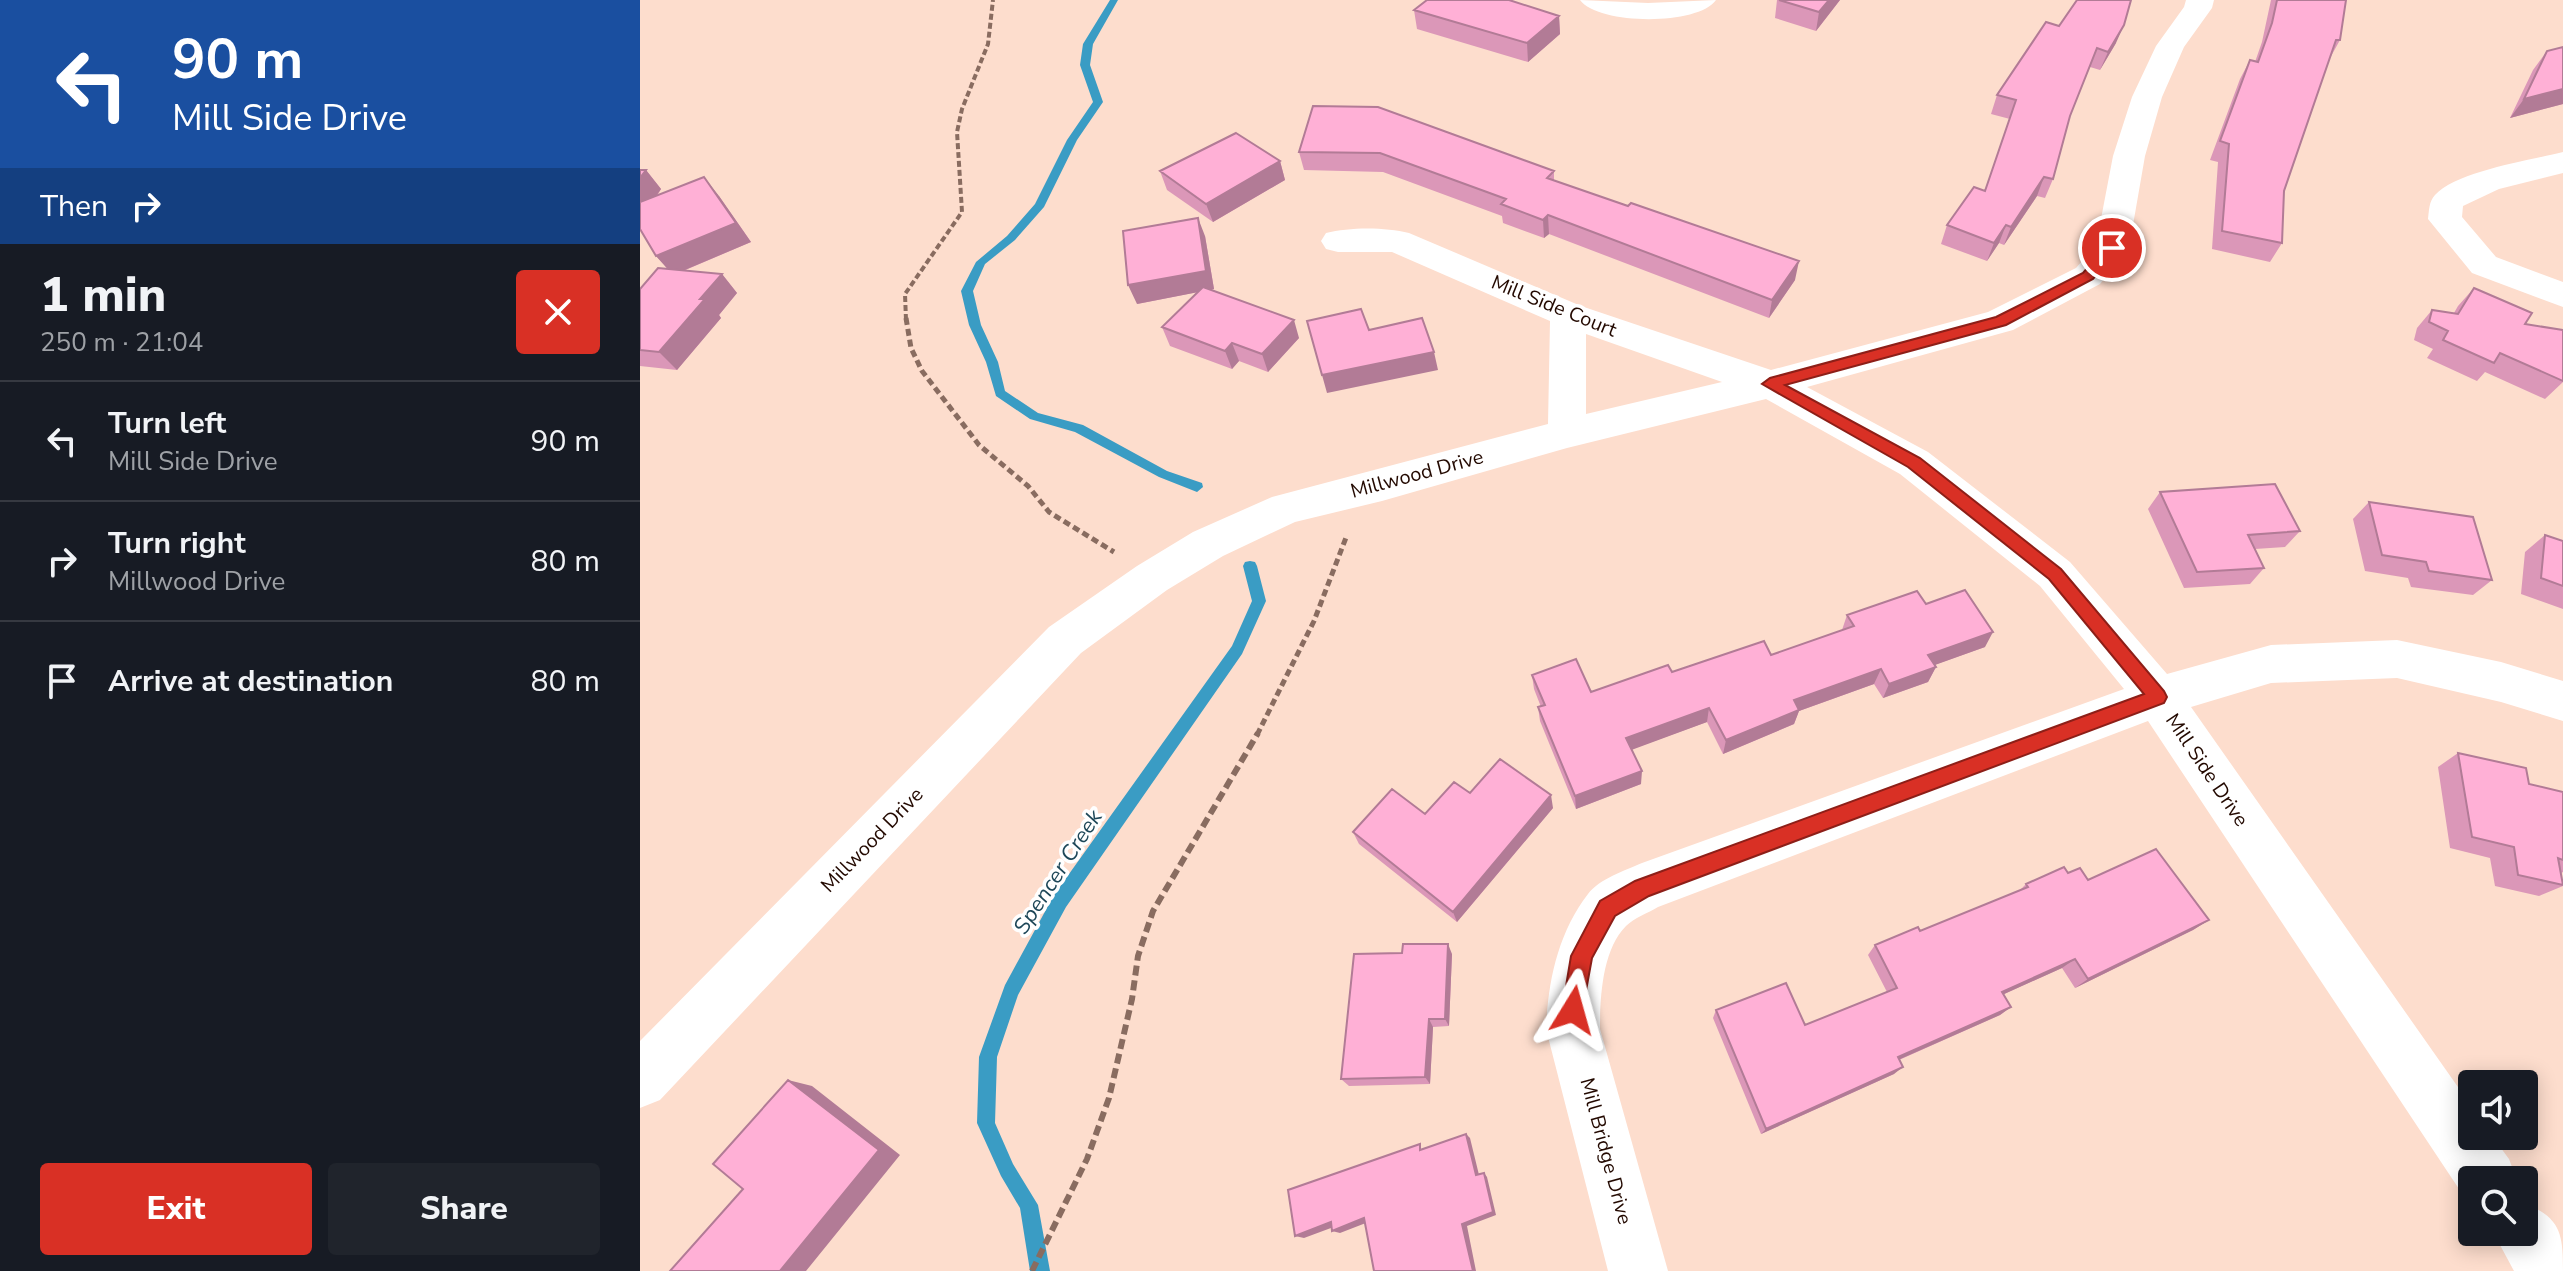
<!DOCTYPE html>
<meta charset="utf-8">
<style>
body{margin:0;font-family:"Nunito Sans",sans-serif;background:#20242c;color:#f1f3f6;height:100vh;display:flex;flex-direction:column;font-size:30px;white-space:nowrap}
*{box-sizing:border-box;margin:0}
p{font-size:26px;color:#9ea1a6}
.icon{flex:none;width:44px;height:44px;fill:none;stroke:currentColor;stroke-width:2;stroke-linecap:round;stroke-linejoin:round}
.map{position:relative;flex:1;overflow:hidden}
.details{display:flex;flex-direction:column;background:#171b24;width:640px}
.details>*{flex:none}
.guide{background:#1a4fa0;color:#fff;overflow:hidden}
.controls{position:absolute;left:1818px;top:1070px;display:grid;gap:16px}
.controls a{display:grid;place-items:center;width:80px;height:80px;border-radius:8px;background:#171b24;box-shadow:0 4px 20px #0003;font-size:40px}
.pin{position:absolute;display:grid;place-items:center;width:68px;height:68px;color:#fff;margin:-34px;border:4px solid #fff;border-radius:50%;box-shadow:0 2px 8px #0007}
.me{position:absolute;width:88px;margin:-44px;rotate:8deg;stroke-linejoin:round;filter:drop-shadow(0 0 6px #0008)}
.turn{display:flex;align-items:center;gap:28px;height:168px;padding:0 40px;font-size:36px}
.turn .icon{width:104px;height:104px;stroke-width:2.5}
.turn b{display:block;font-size:56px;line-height:68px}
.then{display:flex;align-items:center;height:76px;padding:0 40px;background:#0003;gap:16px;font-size:30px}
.round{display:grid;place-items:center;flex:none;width:84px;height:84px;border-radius:8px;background:#20242c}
.summary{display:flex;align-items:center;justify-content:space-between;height:136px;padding:0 40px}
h1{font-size:48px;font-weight:800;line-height:60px}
.action{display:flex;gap:16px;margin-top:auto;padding:16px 40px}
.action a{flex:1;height:92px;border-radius:8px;background:#d93025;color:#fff;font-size:32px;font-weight:800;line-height:92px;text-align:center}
.action a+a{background:#20242c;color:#f1f3f6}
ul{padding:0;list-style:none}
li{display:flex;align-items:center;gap:24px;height:120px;padding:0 40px;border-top:2px solid #363941}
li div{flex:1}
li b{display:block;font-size:30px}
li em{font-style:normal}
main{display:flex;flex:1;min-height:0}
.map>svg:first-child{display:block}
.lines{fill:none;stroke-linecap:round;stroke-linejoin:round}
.stream{fill:#3a9cc4;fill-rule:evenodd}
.path-far2{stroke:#896c60;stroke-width:4;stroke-dasharray:6 3;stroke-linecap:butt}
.path-far1{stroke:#896c60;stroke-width:5;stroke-dasharray:7 4;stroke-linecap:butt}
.path{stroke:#896c60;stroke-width:6;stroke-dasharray:10 5;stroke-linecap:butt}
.minor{fill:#fff;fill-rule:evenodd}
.wall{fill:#db97b8}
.shaded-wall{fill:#b27b96}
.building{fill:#ffb0d6;stroke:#b27b96;stroke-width:2}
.route{fill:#d93025;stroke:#8d1f18;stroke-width:2}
.labels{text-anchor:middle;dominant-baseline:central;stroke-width:7;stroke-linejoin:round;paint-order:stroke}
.street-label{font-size:20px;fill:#230900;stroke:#fff}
.water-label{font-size:22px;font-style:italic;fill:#1e4758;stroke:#fff}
</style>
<main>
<section class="details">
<div class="guide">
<div class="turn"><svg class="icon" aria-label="left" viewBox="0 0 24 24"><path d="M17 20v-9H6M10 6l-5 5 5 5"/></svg><div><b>90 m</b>Mill Side Drive</div></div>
<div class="then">Then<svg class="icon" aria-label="right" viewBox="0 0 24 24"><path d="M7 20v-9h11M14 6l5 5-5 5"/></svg></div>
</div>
<div class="summary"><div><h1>1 min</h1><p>250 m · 21:04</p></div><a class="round" style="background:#d93025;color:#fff"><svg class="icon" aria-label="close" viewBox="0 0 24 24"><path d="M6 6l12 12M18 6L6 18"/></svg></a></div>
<ul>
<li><svg class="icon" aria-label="left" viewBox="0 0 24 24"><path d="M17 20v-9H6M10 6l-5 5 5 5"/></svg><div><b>Turn left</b><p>Mill Side Drive</p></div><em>90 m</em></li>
<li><svg class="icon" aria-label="right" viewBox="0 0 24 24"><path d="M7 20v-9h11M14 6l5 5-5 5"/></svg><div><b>Turn right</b><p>Millwood Drive</p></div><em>80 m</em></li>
<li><svg class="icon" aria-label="arrive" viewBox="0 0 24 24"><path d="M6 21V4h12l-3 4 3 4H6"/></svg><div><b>Arrive at destination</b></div><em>80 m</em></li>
</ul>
<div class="action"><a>Exit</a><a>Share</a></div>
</section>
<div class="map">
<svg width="1923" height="1271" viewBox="0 0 1923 1271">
<rect width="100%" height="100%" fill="#fdddcd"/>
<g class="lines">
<path class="stream" d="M470 0H478L453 44 450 65 463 102 437 140 404 207 375 240 345 264 333 291 341 325 358 362 365 391 398 413 443 425 527 471 562 483 563 487 557 492 519 477 435 432 390 419 356 396 346 362 329 325 321 291 336 262 367 236 395 204 427 140 453 102 440 65 443 44Z
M610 561 615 562 617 566 626 601 602 654 426 907 378 995 357 1057 355 1123 373 1164 398 1205 410 1271H390L380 1208 361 1176 337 1123 339 1057 365 985 414 895 592 646 612 601 603 566 605 562Z"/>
<path class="path-far2" d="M266 320 265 294 322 212 317 132 322 109 348 44 353 0"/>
<path class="path-far1" d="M266 318 271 348 282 371 339 445 388 486 409 512 474 552
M617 735 674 621 707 535"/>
<path class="path" d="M392 1271 447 1159 469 1098 492 999 498 956 513 911 618 733"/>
<path class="minor" d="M940 0 1008 3 1076 0C1058 26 958 25 940 0Z
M1546 0H1574L1572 8 1544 47 1522 97 1505 156 1489 248 1460 284 1373 330 1167 387 1288 452 1430 562 1527 674 1631 645 1757 640 1861 662 1923 681V721L1861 702 1757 678 1631 683 1551 707 1832 1107V1136H1852L1869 1159 1877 1180H1832V1202L1827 1201 1508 721 1018 907C1008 913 994 918 986 926 962 950 960 998 960 1029L1028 1271H968L906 1029C908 981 918 933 948 894 959 879 986 870 1002 863L1484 689 1400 586 1260 474 1126 399 927 448 742 501 655 522 583 556 527 590 441 653 20 1100 0 1108V1041L409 627 497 566 553 532 632 497 908 424 910 321 752 252H698L686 249 681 241 686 233C710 227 745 227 769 233L941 306 1131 370 1348 312 1436 268 1456 245 1473 156 1492 97 1516 46 1544 7ZM946 334 1082 382 946 414Z
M1923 152V173L1859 189 1823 206 1822 217 1856 257 1923 282V307L1832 273 1788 219C1789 211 1789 201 1795 195 1817 171 1891 160 1923 152Z
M1884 1203C1921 1218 1923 1234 1923 1271H1874L1853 1232H1884Z"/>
</g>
<path class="wall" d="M1137 0H1200L1176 31 1135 18Z
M1631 0H1706L1700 40 1690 58 1644 191 1642 243 1630 262 1572 249 1578 162 1570 160 1600 79 1610 60 1615 62 1622 42Z
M774 10 919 16 920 34 888 62 777 29Z
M1406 22 1476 43 1460 70 1450 67 1430 116 1413 179 1405 198 1397 196 1364 245 1359 243 1347 261 1301 244 1307 225 1345 191 1370 119 1351 114 1357 95Z
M1907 51 1923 104 1870 118 1893 70Z
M673 106 914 171V180L1155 280 1129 318 909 234 904 238 863 223 862 216 743 172 664 170 659 152Z
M640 161 645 180 573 222 527 190 520 171Z
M6 170 21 189 17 196H79L111 242 43 271 82 274 97 293 79 315 81 318 37 370 0 366V289L28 269 16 256Z
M565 236 574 289 570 290 659 338 628 372 599 361 592 369 530 346 522 327 558 292 497 304Z
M1834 288 1885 324 1923 330V382L1905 399 1845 372 1837 381 1787 358 1793 349 1774 340 1777 328 1792 310 1814 313 1818 306Z
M1520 492 1660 531 1645 547 1615 549 1624 568 1610 584 1544 588 1508 509Z
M1729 502 1852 580 1833 595 1771 587 1768 578 1725 571 1713 519Z
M1905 535 1923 541V609L1881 594 1885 552Z
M1286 604 1345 647 1294 665 1296 667 1288 682 1243 698 1234 684 1159 711 1154 724 1083 754 1067 722 992 749 1001 784 936 809 900 721 898 707H901L894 689 892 675 951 692 1032 672 1131 655 1202 630 1207 615Z
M1818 753 1889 784 1923 792V872L1921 873 1923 886 1899 896 1855 886 1850 858 1810 848 1798 767Z
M830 793 913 808 817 922 719 844 713 832 785 814Z
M1428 873 1569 920 1553 930 1435 988 1422 968 1364 994 1371 1007 1360 1015 1259 1060 1254 1074 1121 1134 1073 1018 1076 1010 1165 1025 1247 992 1228 955 1235 945 1280 931 1380 890 1386 884Z
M812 954 809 1026 793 1027 790 1084 709 1086 701 1079Z"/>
<path class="shaded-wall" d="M1189 0H1200L1176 31 1179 12Z
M919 16 920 34 888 62 887 43Z
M1484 25 1476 43 1460 70 1468 52Z
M1923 89V104L1870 118 1884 99Z
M640 161 645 180 573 222 566 204Z
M6 170 21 189 0 219V178Z
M64 177 79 196 111 242 33 275 16 256Z
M1404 177 1397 196 1364 245 1371 227Z
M908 215 909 234 904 238 903 220Z
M558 218 565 236 574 289 497 304 488 285Z
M1366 225 1359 243 1347 261 1354 243Z
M1159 261 1155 280 1129 318 1132 300Z
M82 274 97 293 79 315 81 318 37 370 19 352 60 299Z
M654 320 659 338 628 372 622 354Z
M592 343 599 361 592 369 585 351Z
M794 352 798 370 687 393 682 375Z
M1353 632 1345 647 1281 670 1288 655Z
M1296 667 1288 682 1243 698 1249 684Z
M1241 669 1234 684 1159 711 1154 724 1083 754 1086 740 1154 700Z
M1069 708 1067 722 986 752V738Z
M1002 771 1001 784 936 809 935 796Z
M911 795 913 808 817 922 813 912Z
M1569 920 1553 930 1435 988 1448 979Z
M808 944 812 954 809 1026 805 1019Z
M1435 959 1422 968 1351 1000 1362 992Z
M1371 1007 1360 1015 1249 1064 1258 1057Z
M789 1019 793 1027 790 1084 785 1077Z
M1263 1067 1254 1074 1121 1134 1126 1129Z
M148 1080 172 1086 260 1155 166 1271H140Z
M826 1134 830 1138 840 1179 836 1175Z
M844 1173 847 1177 856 1215 827 1226 836 1271H833L822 1224Z
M724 1218 731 1221 700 1233 692 1231Z
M691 1222 699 1225 664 1238 655 1236Z"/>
<path class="building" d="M787 0H869L919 16 887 43 774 10Z
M1139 0H1189L1179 12Z
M1437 0H1491L1484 25 1468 52 1457 48 1430 116 1413 179 1404 177 1371 227 1366 225 1354 243 1307 225 1334 187 1345 191 1376 100 1357 95 1406 22 1419 26Z
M1637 0H1706L1700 40H1696L1644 191 1642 243 1582 231 1589 144 1580 141 1610 60 1618 62 1632 23Z
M1923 47V89L1884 99 1907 51Z
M673 106 738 107 914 171 907 178 988 206 991 203 1159 261 1132 300 908 215 903 220 861 204 866 199 740 153 659 152Z
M596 133 640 161 566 204 520 171Z
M0 170H6L0 178Z
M64 177 96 223 16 256 0 229V202Z
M558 218 566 271 488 285 483 231Z
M18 268 82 274 60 299H65L19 352 0 350V289Z
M563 287 654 320 622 354 592 343 585 351 522 327Z
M1834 288 1892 313 1885 324 1923 330V381L1860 353 1854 363 1803 340 1808 331 1789 322 1792 310 1818 314Z
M721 309 729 330 782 318 794 352 682 375 667 321Z
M1635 484 1660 531 1608 535 1624 568 1557 572 1520 492Z
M1729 502 1833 517 1852 580 1789 571 1786 562 1742 555Z
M1905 535 1923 541V586L1901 578Z
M1325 590 1353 632 1288 655 1296 667 1249 684 1241 669 1154 700 1159 710 1086 740 1069 708 986 738 1002 771 935 796 898 707 905 705 892 675 936 659 951 692 1028 665 1032 672 1124 641 1131 655 1214 626 1207 615 1277 591 1286 604Z
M1818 753 1886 768 1889 784 1923 792V860L1918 858 1923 885 1878 875 1874 847 1832 837Z
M860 759 911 795 813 912 713 832 752 789 785 814 814 782 830 793Z
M1516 849 1569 920 1448 979 1435 959 1362 992 1371 1007 1258 1057 1263 1067 1126 1129 1076 1010 1146 983 1165 1025 1257 988 1235 945 1278 927 1280 931 1388 887 1386 884 1424 867 1428 873 1440 868 1448 880Z
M763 944H808L805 1019H789L785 1077 701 1079 714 954 762 953Z
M148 1080 239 1150 140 1271H30L103 1189 73 1164Z
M826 1134 836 1175 844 1173 853 1212 822 1224 833 1271H734L724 1218 692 1231 691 1222 655 1236 648 1190 780 1144V1150Z"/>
<path class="route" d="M1472 244 1479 248 1453 279 1366 325 1145 385 1280 458 1421 569 1524 691 1527 697 1524 703 1009 896 975 916 952 958 941 1018 933 1021 926 1018 922 1010 931 956 960 901 995 881 1504 694 1409 579 1268 467 1122 384 1130 378 1356 317 1443 273 1467 245Z"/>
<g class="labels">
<g class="street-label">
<text transform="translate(914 306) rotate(22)">Mill Side Court</text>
<text transform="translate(777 474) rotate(-15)">Millwood Drive</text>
<text transform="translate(1567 770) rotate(56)">Mill Side Drive</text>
<text transform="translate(232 840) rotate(-46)">Millwood Drive</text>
<text transform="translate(966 1151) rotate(75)">Mill Bridge Drive</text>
</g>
<g class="water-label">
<text transform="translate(418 872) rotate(-57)">Spencer Creek</text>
</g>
</g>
</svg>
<div class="controls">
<a><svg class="icon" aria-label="sound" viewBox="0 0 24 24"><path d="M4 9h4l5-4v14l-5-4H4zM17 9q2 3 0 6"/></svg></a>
<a><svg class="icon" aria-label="search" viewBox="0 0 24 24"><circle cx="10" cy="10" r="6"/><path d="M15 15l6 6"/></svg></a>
</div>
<div class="pin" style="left:1472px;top:248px;background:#d93025"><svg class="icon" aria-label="arrive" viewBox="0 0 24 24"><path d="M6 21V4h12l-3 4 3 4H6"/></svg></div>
<svg class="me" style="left:933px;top:1010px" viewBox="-20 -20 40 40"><path d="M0-17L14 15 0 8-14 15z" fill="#d93025" stroke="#fff" stroke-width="4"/></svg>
</div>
</main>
